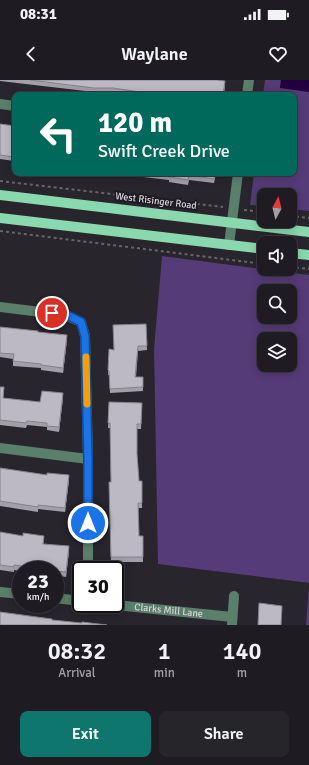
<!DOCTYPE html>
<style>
body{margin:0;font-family:Signika,sans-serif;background:#26252a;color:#f1f3f6;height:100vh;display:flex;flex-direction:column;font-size:15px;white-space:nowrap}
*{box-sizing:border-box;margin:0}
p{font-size:13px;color:#a1a1a5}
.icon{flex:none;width:22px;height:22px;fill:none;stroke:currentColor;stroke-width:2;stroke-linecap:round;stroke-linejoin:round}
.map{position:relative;height:545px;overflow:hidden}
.drawer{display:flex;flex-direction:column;background:#1e1c22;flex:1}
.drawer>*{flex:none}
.guide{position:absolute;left:12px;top:12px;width:285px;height:84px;border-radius:8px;box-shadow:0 2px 10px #0003,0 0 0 1px #3c3a40;background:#00695c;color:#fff;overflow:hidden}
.needle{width:26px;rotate:7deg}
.tools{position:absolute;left:257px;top:108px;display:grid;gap:8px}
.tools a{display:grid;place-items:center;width:40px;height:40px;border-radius:8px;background:#1e1c22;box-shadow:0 2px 10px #0003,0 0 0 1px #3c3a40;font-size:20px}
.speed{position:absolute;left:12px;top:481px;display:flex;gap:8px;font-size:20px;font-weight:700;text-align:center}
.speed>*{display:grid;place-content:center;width:52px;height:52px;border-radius:50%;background:#1e1c22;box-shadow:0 2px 10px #0003,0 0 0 1px #3c3a40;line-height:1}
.speed small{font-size:10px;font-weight:400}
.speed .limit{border:2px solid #111;border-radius:6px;background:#fff;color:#111}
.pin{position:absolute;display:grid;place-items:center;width:34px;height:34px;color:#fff;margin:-17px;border:2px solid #fff;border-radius:50%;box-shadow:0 1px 4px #0007}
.me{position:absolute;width:44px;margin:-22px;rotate:0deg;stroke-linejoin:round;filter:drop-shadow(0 0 3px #0008)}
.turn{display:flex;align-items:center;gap:14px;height:84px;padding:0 20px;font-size:18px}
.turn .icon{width:52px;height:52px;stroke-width:2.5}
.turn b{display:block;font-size:28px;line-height:34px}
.eta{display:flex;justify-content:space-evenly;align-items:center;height:68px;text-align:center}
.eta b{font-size:24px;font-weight:600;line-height:28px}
.cta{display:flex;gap:8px;margin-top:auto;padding:8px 20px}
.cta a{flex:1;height:46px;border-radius:8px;background:#0f766e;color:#fff;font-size:16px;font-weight:600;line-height:46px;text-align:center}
.cta a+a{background:#26252a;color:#f1f3f6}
.status{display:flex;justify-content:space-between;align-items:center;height:28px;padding:0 20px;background:#1e1c22;direction:ltr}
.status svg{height:11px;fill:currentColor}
header{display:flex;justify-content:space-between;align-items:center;height:52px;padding:0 20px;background:#1e1c22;font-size:18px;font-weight:600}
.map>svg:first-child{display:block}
.green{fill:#553b77;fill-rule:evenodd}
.water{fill:#220040}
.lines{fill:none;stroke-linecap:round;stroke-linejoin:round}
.path{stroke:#67646c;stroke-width:2;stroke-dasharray:3 3;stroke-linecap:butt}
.minor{stroke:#5a7f6a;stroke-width:10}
.major{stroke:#8ad8ae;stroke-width:10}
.wall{fill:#a39fa9}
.shaded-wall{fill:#848289}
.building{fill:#bdb9c4;stroke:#848289}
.route-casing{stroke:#114b97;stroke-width:10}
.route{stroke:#1a73e8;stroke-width:7}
.slow{stroke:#f59e0b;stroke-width:7}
.labels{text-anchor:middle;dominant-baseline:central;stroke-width:4;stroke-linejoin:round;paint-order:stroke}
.street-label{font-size:10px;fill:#d6d4da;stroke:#1e1b23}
</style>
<div class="status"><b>08:31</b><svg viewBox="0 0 49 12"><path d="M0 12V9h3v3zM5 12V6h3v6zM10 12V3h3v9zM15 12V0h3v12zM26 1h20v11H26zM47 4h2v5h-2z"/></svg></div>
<header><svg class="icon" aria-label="back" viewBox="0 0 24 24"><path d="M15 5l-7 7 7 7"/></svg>Waylane<svg class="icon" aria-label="heart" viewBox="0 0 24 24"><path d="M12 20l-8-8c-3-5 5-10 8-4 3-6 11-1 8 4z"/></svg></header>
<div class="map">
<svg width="309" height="545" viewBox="0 0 309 545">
<rect width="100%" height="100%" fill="#28252d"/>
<path class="green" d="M265 0H309V131L290 129V115H264V126L250 125 254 93H294V15H263Z
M162 176 309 195V503L158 484 154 269ZM264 211H290V237H264ZM264 259H290V285H264Z
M309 506V545H306Z"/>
<path class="water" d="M281 0H309V12L280 8Z"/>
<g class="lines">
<path class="path" d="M0 101 223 127
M244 130 264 132
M290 136 309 138
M0 151 264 184
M290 187 309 189"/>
<g class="minor">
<path d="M247 15 249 0"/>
<path d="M0 24 15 26"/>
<path d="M229 165 238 93"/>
<path d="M0 227 65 235 81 242 85 256 88 379V490"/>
<path d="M0 368 88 379"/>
<path d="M0 512 21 514"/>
<path d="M55 518 81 521"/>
<path id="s1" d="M106 524 232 537"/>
<path d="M232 545 234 516"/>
</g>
<path class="major" d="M0 115 309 152
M0 138 264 169
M290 173 309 175"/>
</g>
<path class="wall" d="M0 0H217L225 6 224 15H129L113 13 94 12 0 1Z
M0 44 15 46V84H14V81L0 79Z
M143 93H216L214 103 189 100 188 105 169 102V100L143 97Z
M146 244 147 270 138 271 136 297H143V311L110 313 109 295H108V290L114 270Z
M0 247 38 252 67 260 63 293 41 290V288L13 286V279L0 277Z
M0 307 4 312 3 318 40 322 63 318 59 352 47 350V347L27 345 26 348 0 345Z
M109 322 142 323 141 349H137V374L139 401H142V428H138L139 456H143V482H111L109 407 111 402 110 348H108Z
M0 388 69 400 65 432 38 429V432L0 426Z
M0 452 44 461 43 464 69 471 66 497 55 495V490H21V491L14 490V492L0 490Z"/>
<path class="shaded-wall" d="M67 255V260L63 293V288Z
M63 313V318L59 352V347Z
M69 395V400L65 432V428Z
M69 466V471L66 497V492Z"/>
<path class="building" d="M30 0H217L225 1 223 15H161L113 8H94Z
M0 44 15 46V79H14V77L0 75Z
M148 93H215L214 99 189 95 188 100 169 97V96Z
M146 244 147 266H138L135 297H143V307L110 309 109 291 108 290 109 269 114 270 113 245Z
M0 247 38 251V252L67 255 63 288 41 285V284L13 281 14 274 0 273Z
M0 307H4L3 318 40 322 42 311 63 313 59 347 47 346V343L27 341 26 343 0 340Z
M109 322 142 323 141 344H137V374L139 401H142V423H138L139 456H143V477H111L109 402H111L110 343H108Z
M0 388 47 395V393L69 395 65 428 38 425V427L0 421Z
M0 452 23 456V453L44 456 43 464 69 466 66 492 55 491V490L14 485V487L0 485Z
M259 523 282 526 281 545H258Z
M0 532 52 539V540L82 543V542L107 545H0Z"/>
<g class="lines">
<defs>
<path id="route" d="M52 233 65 234 81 242 85 256 88 379V443"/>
</defs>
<use href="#route" class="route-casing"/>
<use href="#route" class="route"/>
<path class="slow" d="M86 277 87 324"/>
</g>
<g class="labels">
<g class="street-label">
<text transform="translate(156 121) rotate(7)">West Risinger Road</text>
<text stroke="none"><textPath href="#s1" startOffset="63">Clarks Mill Lane</textPath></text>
</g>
</g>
</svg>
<div class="tools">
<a><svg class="needle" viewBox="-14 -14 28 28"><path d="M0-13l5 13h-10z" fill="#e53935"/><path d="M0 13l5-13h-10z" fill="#a1a1a5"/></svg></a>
<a><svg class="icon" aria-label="sound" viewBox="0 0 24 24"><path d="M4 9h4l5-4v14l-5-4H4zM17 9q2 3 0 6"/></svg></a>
<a><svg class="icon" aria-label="search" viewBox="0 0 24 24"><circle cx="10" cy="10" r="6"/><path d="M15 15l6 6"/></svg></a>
<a><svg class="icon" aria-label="layers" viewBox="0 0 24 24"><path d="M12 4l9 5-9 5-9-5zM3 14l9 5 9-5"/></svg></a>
</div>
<div class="speed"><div>23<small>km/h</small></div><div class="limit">30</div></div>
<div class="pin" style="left:52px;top:233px;background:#d93025"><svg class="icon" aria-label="arrive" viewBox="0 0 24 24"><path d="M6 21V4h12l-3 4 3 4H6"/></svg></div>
<svg class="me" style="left:88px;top:443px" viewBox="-20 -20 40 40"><circle r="17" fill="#1a73e8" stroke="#fff" stroke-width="3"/><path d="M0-11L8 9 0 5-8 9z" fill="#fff"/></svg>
<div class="guide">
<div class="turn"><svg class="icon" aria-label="left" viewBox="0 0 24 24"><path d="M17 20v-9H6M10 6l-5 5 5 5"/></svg><div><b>120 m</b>Swift Creek Drive</div></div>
</div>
</div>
<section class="drawer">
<div class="eta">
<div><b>08:32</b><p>Arrival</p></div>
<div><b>1</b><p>min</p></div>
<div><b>140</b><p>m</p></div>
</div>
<div class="cta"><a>Exit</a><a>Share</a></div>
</section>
